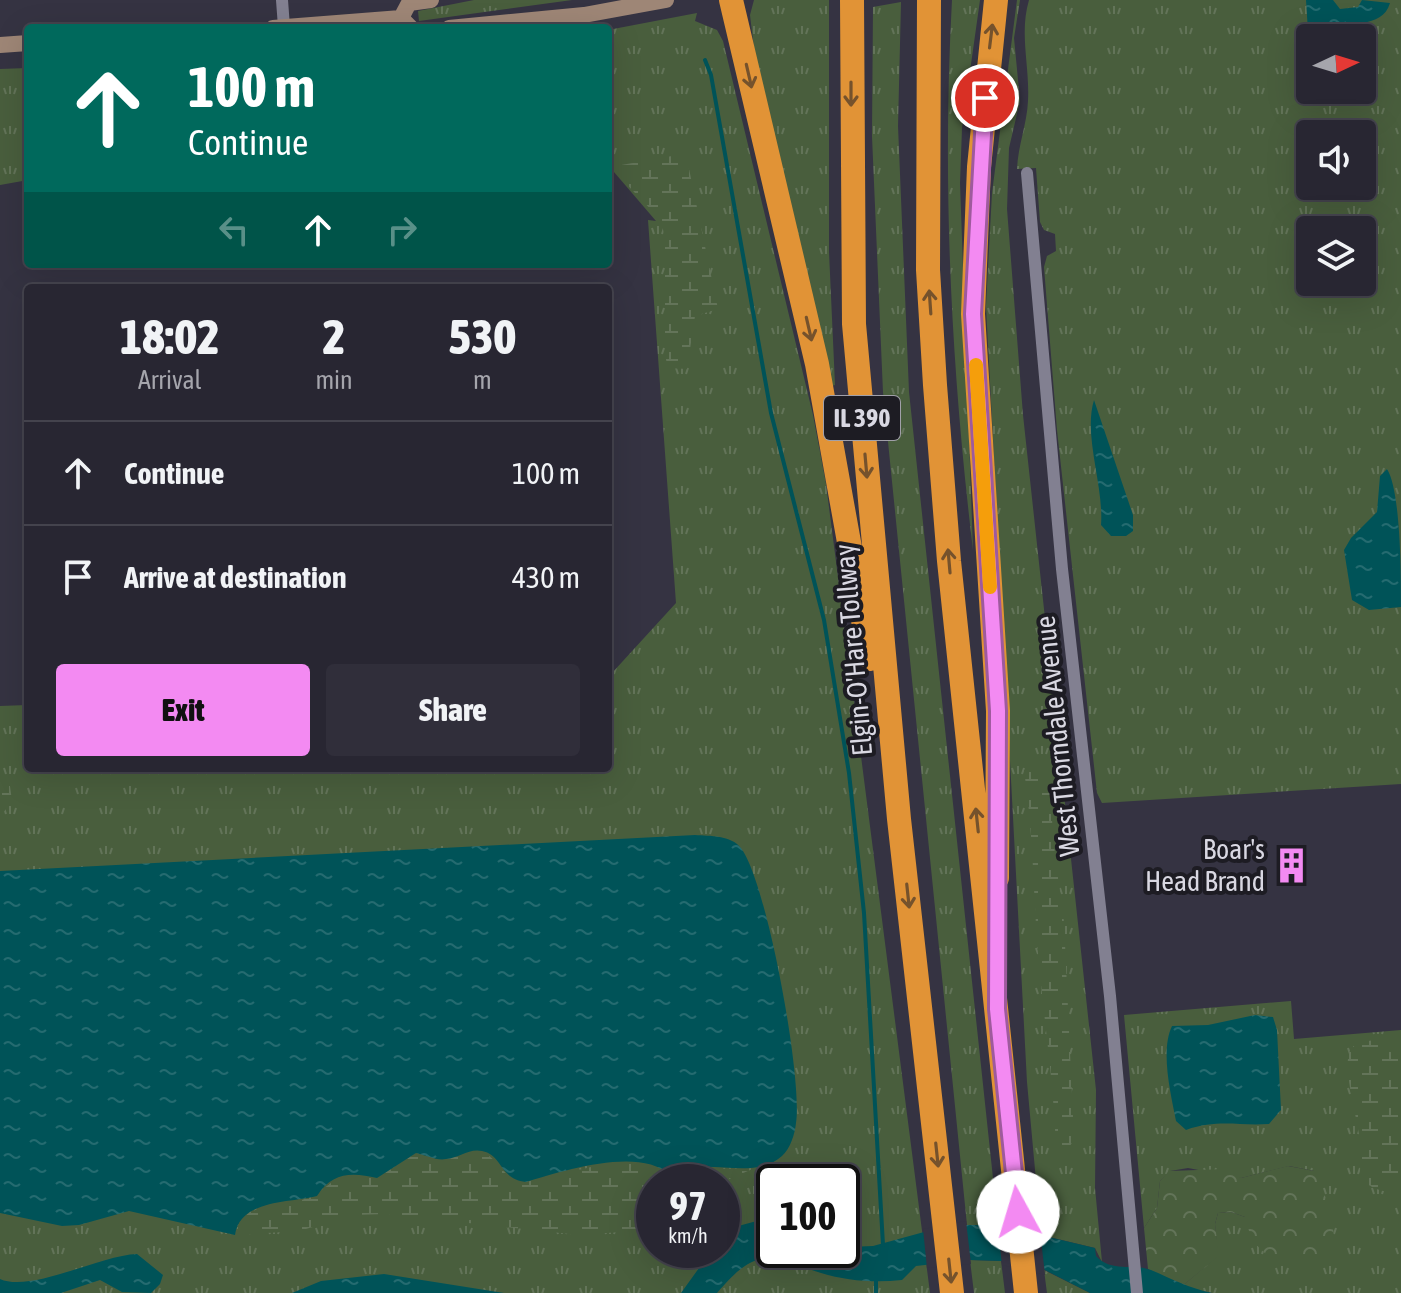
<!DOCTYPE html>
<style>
body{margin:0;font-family:"Asap Condensed",sans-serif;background:#302e3a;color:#f1f3f6;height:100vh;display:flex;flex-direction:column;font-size:30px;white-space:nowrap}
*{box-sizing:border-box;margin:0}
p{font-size:26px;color:#a5a5ac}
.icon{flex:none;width:44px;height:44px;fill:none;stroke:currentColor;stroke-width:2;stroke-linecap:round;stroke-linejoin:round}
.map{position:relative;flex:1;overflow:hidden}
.panel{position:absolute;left:24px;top:284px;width:588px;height:488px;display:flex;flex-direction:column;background:#282632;border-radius:8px;box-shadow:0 8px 32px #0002,0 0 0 2px #44434d}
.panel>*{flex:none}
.guide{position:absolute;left:24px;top:24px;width:588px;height:244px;border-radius:8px;box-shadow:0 8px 32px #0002,0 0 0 2px #44434d;background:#00695c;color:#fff;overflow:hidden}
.needle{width:52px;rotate:86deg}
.tools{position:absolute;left:1296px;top:24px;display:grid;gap:16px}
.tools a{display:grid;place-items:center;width:80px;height:80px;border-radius:8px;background:#282632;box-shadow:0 8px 32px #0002,0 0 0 2px #44434d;font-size:40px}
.speed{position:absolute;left:636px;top:1164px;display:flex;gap:16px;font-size:40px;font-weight:700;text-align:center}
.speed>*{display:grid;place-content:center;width:104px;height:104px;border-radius:50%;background:#282632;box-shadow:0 8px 32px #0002,0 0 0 2px #44434d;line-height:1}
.speed small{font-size:20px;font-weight:400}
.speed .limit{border:4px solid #111;border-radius:12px;background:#fff;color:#111}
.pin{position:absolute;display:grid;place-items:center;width:68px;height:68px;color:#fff;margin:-34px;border:4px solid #fff;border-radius:50%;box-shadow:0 2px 8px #0007}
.me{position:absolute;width:88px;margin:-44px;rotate:354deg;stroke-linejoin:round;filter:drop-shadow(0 0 6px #0008)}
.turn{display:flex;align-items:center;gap:28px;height:168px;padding:0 32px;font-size:36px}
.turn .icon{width:104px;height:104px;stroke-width:2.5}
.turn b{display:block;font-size:56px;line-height:68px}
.lanes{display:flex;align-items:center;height:76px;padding:0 32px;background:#0003;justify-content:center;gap:40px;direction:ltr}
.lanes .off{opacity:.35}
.eta{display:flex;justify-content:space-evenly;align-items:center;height:136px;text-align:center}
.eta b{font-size:48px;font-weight:800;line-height:56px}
.cta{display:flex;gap:16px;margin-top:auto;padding:16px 32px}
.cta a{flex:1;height:92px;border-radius:8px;background:#f38af2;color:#111;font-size:32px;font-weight:800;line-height:92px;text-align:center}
.cta a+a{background:#302e3a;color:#f1f3f6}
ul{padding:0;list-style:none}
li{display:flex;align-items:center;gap:24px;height:104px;padding:0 32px;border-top:2px solid #44434d}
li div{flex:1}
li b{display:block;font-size:30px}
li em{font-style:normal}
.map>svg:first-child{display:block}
.grass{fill:url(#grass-tufts);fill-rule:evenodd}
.forest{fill:url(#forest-crowns)}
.wetland{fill:url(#wetland-marsh)}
.water{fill:url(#water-ripples)}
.pier{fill:#353342}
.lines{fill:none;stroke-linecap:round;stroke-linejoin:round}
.stream{stroke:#005358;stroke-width:4}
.street{stroke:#828091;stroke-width:12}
.secondary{stroke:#9e8676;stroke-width:16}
.highway{stroke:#e19336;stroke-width:24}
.oneway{stroke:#75522c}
.route-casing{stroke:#9e5a9d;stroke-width:20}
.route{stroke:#f38af2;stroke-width:14}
.slow{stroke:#f59e0b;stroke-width:14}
.labels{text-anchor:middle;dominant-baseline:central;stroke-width:8;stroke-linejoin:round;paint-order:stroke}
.shield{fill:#1d1c23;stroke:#a1a0a9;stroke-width:2}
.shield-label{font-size:26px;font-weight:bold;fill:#d9d8e2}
.street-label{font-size:28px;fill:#d9d8e2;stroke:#1d1c23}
.poi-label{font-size:28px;fill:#d9d8e2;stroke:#1d1c23;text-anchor:end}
</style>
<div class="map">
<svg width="1401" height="1293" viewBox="0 0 1401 1293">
<defs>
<pattern id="grass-tufts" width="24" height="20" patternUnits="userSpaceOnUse" patternTransform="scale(2)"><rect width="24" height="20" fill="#495e3d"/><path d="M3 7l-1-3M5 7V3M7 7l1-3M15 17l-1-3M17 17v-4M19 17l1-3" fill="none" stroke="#637459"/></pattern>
<pattern id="forest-crowns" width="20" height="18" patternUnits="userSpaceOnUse" patternTransform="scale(2)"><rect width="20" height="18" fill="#495e3d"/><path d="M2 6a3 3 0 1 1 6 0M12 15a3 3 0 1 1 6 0" fill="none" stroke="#637459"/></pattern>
<pattern id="wetland-marsh" width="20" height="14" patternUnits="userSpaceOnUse" patternTransform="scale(2)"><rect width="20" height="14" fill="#495e3d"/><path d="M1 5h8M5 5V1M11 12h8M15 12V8" fill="none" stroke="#637459"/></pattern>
<pattern id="water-ripples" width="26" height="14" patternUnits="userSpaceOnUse" patternTransform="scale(2)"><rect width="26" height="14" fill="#005358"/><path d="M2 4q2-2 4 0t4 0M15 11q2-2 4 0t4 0" fill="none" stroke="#256b70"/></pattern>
</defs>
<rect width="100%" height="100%" fill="#353342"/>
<path class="grass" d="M474 0H572L419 21 418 11Z
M754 0H829V252L835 385 832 386 754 48 750 15Z
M952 0H980L962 128 960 183 973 550C951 367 942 184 952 0Z
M1017 0H1020L1014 38 1020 101 1009 148 1007 209 1023 415 1096 1090 1095 1188 1102 1262 1095 1248 1041 1235 1027 1082 986 306 992 193Z
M1029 0H1401V784L1102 803 1097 793 1057 430 1044 267 1047 256 1056 251 1055 234 1044 230 1040 222 1036 168 1017 169C1018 145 1027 124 1028 101 1030 66 1019 34 1029 0ZM1310 38H1362V90H1310ZM1310 134H1362V186H1310ZM1310 230H1362V282H1310Z
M901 2 898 126 909 392 998 1225H967L883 392 872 136 873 7Z
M697 13 695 21 717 30 723 41 813 415 826 484 930 1293H0V706L28 705V768H608V674L612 673 676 603 648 220 656 221 608 165V30ZM654 1182H722V1250H654ZM774 1182H842V1250H774Z
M28 68V180L0 185V69Z
M1291 1001 1294 1039 1401 1030V1293H1212L1181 1287 1218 1256 1215 1224 1218 1213 1231 1212 1245 1217 1314 1171 1289 1166 1241 1178 1188 1168 1170 1171 1160 1181 1157 1208 1144 1228 1124 1015Z
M970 1260 1001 1261 1005 1293H974Z
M1044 1270 1090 1293H1047Z"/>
<path class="forest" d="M1288 1166 1314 1171C1323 1188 1340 1229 1331 1249 1323 1266 1286 1263 1272 1257 1256 1250 1248 1232 1245 1217L1231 1212 1218 1213 1215 1224 1219 1256 1181 1287 1148 1269 1144 1228 1157 1208 1160 1181 1169 1171 1226 1169 1241 1178Z"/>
<path class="wetland" d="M672 156 688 164 718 309 695 316 687 369 668 368 665 355V239L661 220 610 167Z
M1031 768 1046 771 1050 780 1053 838 1064 922 1074 1139 1070 1146 1056 1149C1054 1087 1045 1027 1039 965 1033 900 1034 835 1024 770Z
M0 770 9 779 12 801 0 817Z
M1401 1039V1192C1384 1193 1373 1190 1360 1178 1360 1164 1361 1148 1359 1134 1357 1117 1340 1060 1352 1048 1362 1038 1387 1040 1401 1039Z
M469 1150C502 1151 496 1179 526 1182L613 1162H646L679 1170 755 1168 722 1182H654V1223L634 1231 579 1235 385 1214 354 1215 299 1231 235 1235C240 1201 280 1208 302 1200 338 1187 330 1166 377 1178L416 1153 443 1160Z"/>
<path class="water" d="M1306 0H1333L1340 9 1358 7 1362 0 1390 3C1382 31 1346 17 1329 38H1310V63Z
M1094 400 1133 515V531L1126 536H1111L1101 525C1104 485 1083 436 1094 400Z
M1387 469C1401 491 1401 577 1401 607L1369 610 1352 600 1344 550 1351 538 1377 512 1380 476Z
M695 835C710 836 731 835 741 848 767 882 803 1080 796 1123 795 1134 790 1149 782 1156 760 1176 725 1165 699 1167 688 1168 679 1172 670 1175 640 1146 562 1171 526 1182 499 1179 503 1155 482 1151 469 1148 459 1158 446 1159 437 1161 425 1155 416 1153L377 1178C352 1172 332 1172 317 1196 291 1203 240 1199 235 1235L129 1211 79 1225 62 1226 0 1213V871Z
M1255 1015 1273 1017 1277 1030 1281 1110 1269 1124C1236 1126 1218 1119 1186 1130L1176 1121C1171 1095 1160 1051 1172 1026L1208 1025Z
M771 1217 774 1250 873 1246 935 1229 967 1225H998L1095 1248 1096 1256C1112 1273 1132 1263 1151 1270 1172 1279 1189 1288 1212 1293H1090L1037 1266 1001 1261 970 1260 916 1266 902 1280C875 1283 847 1281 821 1273 767 1256 758 1245 717 1293H681L712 1250H722V1242L729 1239 731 1228Z
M137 1254 163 1275 160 1284 151 1293 122 1292 100 1280 61 1293H0V1279C31 1293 101 1255 137 1254Z
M384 1274 504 1293H292L321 1281Z"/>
<path class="pier" d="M966 1221 971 1264 927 1268 923 1229Z
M997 1221 1040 1231 1045 1275 1002 1265Z"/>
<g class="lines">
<path class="stream" d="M705 60 711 75 771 413 824 620 849 773 864 913 883 1245
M876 1293V1275"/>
<path class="street" d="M282 0 284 27
M1027 173 1062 569 1110 996 1137 1293"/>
<path class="secondary" d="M401 18 409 3 431 0
M273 28 401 18 411 28
M449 28 584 15 666 0
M0 45 28 43"/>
<path class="highway" d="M731 0 817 364 870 659
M852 0 854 324 899 819 952 1293
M929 0 928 270 935 385 949 561 1026 1293
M996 0 979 167 973 314 998 711 997 878"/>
</g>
<defs><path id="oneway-shaft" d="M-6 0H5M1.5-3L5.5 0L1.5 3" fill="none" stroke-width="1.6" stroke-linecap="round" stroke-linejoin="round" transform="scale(2)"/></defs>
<g class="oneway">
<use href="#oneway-shaft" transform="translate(991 36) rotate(-83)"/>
<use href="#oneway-shaft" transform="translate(749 76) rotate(77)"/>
<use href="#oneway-shaft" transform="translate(851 94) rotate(90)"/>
<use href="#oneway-shaft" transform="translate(930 302) rotate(-94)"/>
<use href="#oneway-shaft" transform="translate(809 329) rotate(77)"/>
<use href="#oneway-shaft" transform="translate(866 466) rotate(85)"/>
<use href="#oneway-shaft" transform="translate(949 561) rotate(-95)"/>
<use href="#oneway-shaft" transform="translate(977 820) rotate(-96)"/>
<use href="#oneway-shaft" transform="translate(908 896) rotate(84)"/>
<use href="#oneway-shaft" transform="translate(937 1155) rotate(84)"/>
<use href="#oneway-shaft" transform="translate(950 1271) rotate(84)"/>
</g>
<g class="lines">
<defs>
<path id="route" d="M985 98 973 314 998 711 997 1009 1018 1212"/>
</defs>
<use href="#route" class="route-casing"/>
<use href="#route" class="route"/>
<path class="slow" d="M976 365 990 587"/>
</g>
<defs>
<symbol id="building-bare" viewBox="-9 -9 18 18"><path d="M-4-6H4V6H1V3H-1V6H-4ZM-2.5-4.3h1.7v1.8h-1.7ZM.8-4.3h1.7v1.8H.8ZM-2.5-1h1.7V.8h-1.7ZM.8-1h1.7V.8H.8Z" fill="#f38af2" stroke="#1d1c23" stroke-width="2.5" paint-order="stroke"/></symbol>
</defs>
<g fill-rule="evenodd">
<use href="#building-bare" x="1266" y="840" width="51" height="51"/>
</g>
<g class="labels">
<rect class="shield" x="824" y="396" width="76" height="44" rx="6"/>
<g class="shield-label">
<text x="862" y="418">IL 390</text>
</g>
<g class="street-label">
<text transform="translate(853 650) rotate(-95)">Elgin-O'Hare Tollway</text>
<text transform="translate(1057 736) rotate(-96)">West Thorndale Avenue</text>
</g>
<g class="poi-label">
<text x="1265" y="849">Boar's<tspan x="1265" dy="32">Head Brand</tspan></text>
</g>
</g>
</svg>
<div class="tools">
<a><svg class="needle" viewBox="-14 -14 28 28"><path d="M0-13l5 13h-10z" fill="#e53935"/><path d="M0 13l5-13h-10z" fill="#a5a5ac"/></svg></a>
<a><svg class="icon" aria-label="sound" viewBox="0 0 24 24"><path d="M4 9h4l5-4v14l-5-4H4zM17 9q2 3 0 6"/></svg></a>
<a><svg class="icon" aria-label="layers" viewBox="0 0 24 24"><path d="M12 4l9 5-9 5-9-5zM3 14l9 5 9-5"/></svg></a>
</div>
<div class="speed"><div>97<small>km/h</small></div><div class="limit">100</div></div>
<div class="pin" style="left:985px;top:98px;background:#d93025"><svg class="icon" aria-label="arrive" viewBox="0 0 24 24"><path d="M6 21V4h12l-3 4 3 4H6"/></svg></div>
<svg class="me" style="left:1018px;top:1212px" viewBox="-20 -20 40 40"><circle r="19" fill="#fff"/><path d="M0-13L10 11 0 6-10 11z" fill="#f38af2"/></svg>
<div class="guide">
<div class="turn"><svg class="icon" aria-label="ahead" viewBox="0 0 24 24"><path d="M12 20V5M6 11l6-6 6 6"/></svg><div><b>100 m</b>Continue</div></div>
<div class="lanes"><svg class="icon off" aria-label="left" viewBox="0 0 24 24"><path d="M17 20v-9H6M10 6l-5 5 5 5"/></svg><svg class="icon" aria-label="ahead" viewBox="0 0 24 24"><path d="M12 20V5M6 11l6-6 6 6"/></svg><svg class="icon off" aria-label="right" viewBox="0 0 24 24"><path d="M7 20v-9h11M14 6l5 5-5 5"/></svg></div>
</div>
<section class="panel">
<div class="eta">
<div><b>18:02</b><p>Arrival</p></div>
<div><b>2</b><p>min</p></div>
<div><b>530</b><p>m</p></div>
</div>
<ul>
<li><svg class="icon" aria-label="ahead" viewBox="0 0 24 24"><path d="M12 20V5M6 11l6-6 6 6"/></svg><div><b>Continue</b></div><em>100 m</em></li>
<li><svg class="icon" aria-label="arrive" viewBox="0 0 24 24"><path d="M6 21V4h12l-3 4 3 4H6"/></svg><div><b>Arrive at destination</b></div><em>430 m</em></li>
</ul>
<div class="cta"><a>Exit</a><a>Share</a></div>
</section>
</div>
